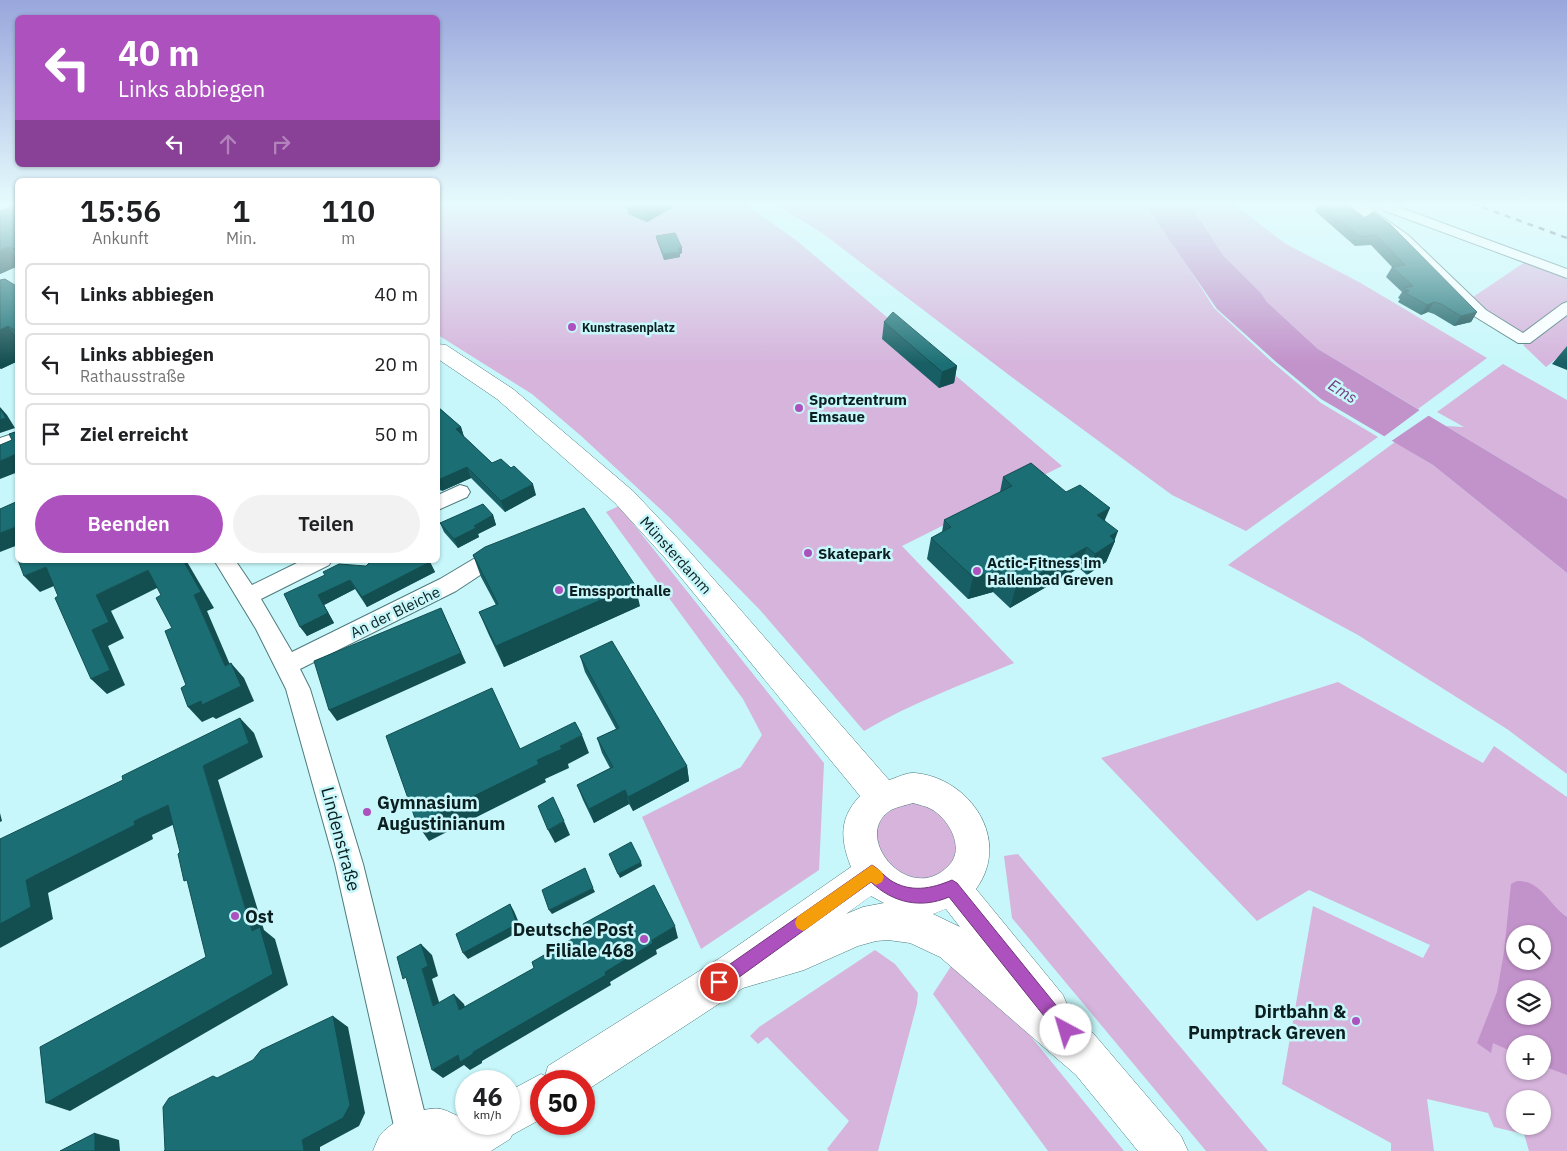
<!DOCTYPE html>
<html lang="de">
<meta charset="utf-8">
<style>
body{margin:0;font-family:"IBM Plex Sans",sans-serif;background:#f2f2f2;color:#202124;height:100vh;display:flex;flex-direction:column;font-size:19px;white-space:nowrap}
*{box-sizing:border-box;margin:0}
p{font-size:16px;color:#757577}
.icon{flex:none;width:28px;height:28px;fill:none;stroke:currentColor;stroke-width:2;stroke-linecap:round;stroke-linejoin:round}
.map{position:relative;flex:1;overflow:hidden}
.drawer{position:absolute;left:15px;top:178px;width:425px;height:385px;display:flex;flex-direction:column;background:#fff;border-radius:8px;box-shadow:0 1px 4px #0004}
.drawer>*{flex:none}
.hud{position:absolute;left:15px;top:15px;width:425px;height:152px;border-radius:8px;box-shadow:0 1px 4px #0004;background:#ac51bd;color:#fff;overflow:hidden}
.fabs{position:absolute;left:1506px;top:925px;display:grid;gap:10px}
.fabs a{display:grid;place-items:center;width:45px;height:45px;border-radius:50%;background:#fff;box-shadow:0 1px 4px #0004;font-size:25px}
.speed{position:absolute;left:455px;top:1070px;display:flex;gap:10px;font-size:25px;font-weight:700;text-align:center}
.speed>*{display:grid;place-content:center;width:65px;height:65px;border-radius:50%;background:#fff;box-shadow:0 1px 4px #0004;line-height:1}
.speed small{font-size:12px;font-weight:400}
.speed .limit{border:8px solid #d22;background:#fff;color:#111}
.pin{position:absolute;display:grid;place-items:center;width:42px;height:42px;color:#fff;margin:-21px;border:2px solid #fff;border-radius:50%;box-shadow:0 1px 5px #0007}
.me{position:absolute;width:55px;margin:-28px;rotate:321deg;stroke-linejoin:round;filter:drop-shadow(0 0 4px #0008)}
.turn{display:flex;align-items:center;gap:18px;height:105px;padding:0 20px;font-size:22px}
.turn .icon{width:65px;height:65px;stroke-width:2.5}
.turn b{display:block;font-size:35px;line-height:42px}
.lanes{display:flex;align-items:center;height:48px;padding:0 20px;background:#0003;justify-content:center;gap:25px;direction:ltr}
.lanes .off{opacity:.35}
.eta{display:flex;justify-content:space-evenly;align-items:center;height:85px;text-align:center}
.eta b{font-size:30px;font-weight:600;line-height:35px}
.action{display:flex;gap:10px;margin-top:auto;padding:10px 20px}
.action a{flex:1;height:58px;border-radius:30px;background:#ac51bd;color:#fff;font-size:20px;font-weight:600;line-height:58px;text-align:center}
.action a+a{background:#f2f2f2;color:#202124}
ul{padding:0;list-style:none}
li{display:flex;align-items:center;gap:15px;height:62px;margin:0 10px 8px;padding:0 10px;border:2px solid #e0e0e0;border-radius:8px}
li div{flex:1}
li b{display:block;font-size:19px}
li em{font-style:normal}
.map>svg:first-child{display:block}
.green{fill:#d6b4dc;fill-rule:evenodd}
.water{fill:#c292ca;fill-rule:evenodd}
.pier{fill:#c7f7fa}
.lines{fill:none;stroke-linecap:round;stroke-linejoin:round}
.street-casing{stroke:#4e7b7d;stroke-width:2}
.secondary-casing{stroke:#4e7b7d;stroke-width:1}
.street{fill:#fff;fill-rule:evenodd}
.secondary{fill:#fff;fill-rule:evenodd}
.rail{stroke:#263d3e;stroke-width:2.5;stroke-dasharray:6 6;stroke-linecap:butt}
.wall{fill:#175f64}
.shaded-wall{fill:#134e51}
.building{fill:#1b6f74;stroke:#134e51}
.route{fill:#ac51bd;stroke:#70357b}
.slow{fill:#f59e0b}
.poi-dot{fill:#ac51bd;stroke:#c7f7fa;stroke-width:2}
.labels{text-anchor:middle;dominant-baseline:central;stroke-width:5;stroke-linejoin:round;paint-order:stroke}
.far-poi-label{font-size:12px;font-weight:bold;fill:#0c1f20;stroke:#c7f7fa;text-anchor:start}
.poi-label{font-size:15px;font-weight:bold;fill:#0c1f20;stroke:#c7f7fa;text-anchor:start}
.street-label{font-size:15px;fill:#0c1f20;stroke:#c7f7fa}
.water-label{font-size:16px;font-style:italic;fill:#753b80;stroke:#c7f7fa}
.near-poi-label{font-size:18px;font-weight:bold;fill:#0c1f20;stroke:#c7f7fa;text-anchor:start}
.near-street-label{font-size:18px;fill:#0c1f20;stroke:#c7f7fa}
</style>
<div class="map">
<svg width="1567" height="1151" viewBox="0 0 1567 1151">
<rect width="100%" height="100%" fill="#c7f7fa"/>
<path class="green" d="M438 203H743L796 240 1062 466 902 546 1014 663C964 684 911 703 864 731L760 610 669 517 580 435 532 394 438 335Z
M774 203H1144L1172 241 1214 308 1271 361 1321 403 1378 437 1246 531 1172 495 1009 375 822 233Z
M1189 203H1235L1237 207 1286 244 1359 282 1487 358 1418 409 1318 349 1267 302 1261 293 1223 255Z
M1525 262 1567 279V350L1546 367 1523 345 1532 339 1488 311 1473 297Z
M1503 364 1567 400V499L1446 426 1464 427 1437 412Z
M1395 442 1433 465 1567 573V774L1507 729 1358 635 1228 565Z
M619 506 824 763 819 870 701 949 642 817 741 767 762 735 743 699 606 512Z
M1338 682 1483 763 1494 746 1567 797V1151H1529L1524 1134 1494 1127 1488 1113 1427 1099 1434 1151H1391V1143L1282 1084 1313 906 1423 958 1430 945 1309 890 1257 921 1101 758ZM1515 934H1542V961H1515ZM1515 989H1542V1016H1515ZM1515 1044H1542V1071H1515ZM1515 1099H1542V1126H1515Z
M913 802 923 803 949 819 958 846 953 865 938 877 918 880 888 867C885 859 876 846 876 837 876 814 893 807 913 802Z
M1018 854 1268 1151H1206L1012 918 1004 856Z
M875 950 895 964 918 993 917 1004 878 1151H829L827 1149 849 1121 767 1037 758 1044 750 1036 759 1027Z
M955 960 1002 1001 1124 1151H1048L933 994Z"/>
<path class="water" d="M1144 203H1189L1223 255 1261 293 1267 302 1318 349 1567 499V573L1433 465 1321 399 1275 361 1217 309Z
M1517 881C1541 880 1549 905 1567 917V1075L1543 1066 1542 1044H1515V1053L1493 1043 1491 1053 1477 1043 1497 992 1504 952 1511 884ZM1515 934H1542V961H1515ZM1515 989H1542V1016H1515Z"/>
<path class="pier" d="M1420 407 1431 414 1390 442 1382 438 1421 409Z"/>
<g class="lines">
<defs>
<path id="street" d="M1349 203H1363L1408 235 1486 310 1523 333 1562 304 1567 302V315L1530 343H1518L1474 316 1398 241 1350 206Z
M1388 203 1567 269V278L1383 210 1381 207 1383 204Z
M18 432V445L0 451V438Z
M460 485 467 487 470 492 467 497 438 510V495Z
M499 545 506 548 509 553 506 558 456 591 300 669 310 689 363 864 430 1135 425 1147 412 1151 401 1147 396 1135 335 864 286 689 256 629 214 560H235L252 585 303 560H332L329 565 261 599 292 652 440 579 492 548Z"/>
<path id="secondary" d="M438 344 446 345 513 389 633 491 683 544 889 780C896 778 907 772 915 773 970 778 1012 840 976 889L1063 995 1069 1009 1067 1014 1084 1029 1093 1033 1181 1136 1188 1151H1138L1076 1075 940 957 910 943 888 940 876 941 858 946 804 970 743 988 584 1092V1081H541V1119L512 1135 510 1139 491 1151H373C375 1146 377 1141 379 1137 388 1122 425 1105 441 1109 450 1111 458 1118 466 1117V1124H509V1091L541 1074 545 1076 548 1066 720 958 851 867C840 839 839 818 860 796L665 558 615 503 497 399 438 359ZM913 803C919 805 926 806 931 809 948 818 965 847 950 864 911 909 849 836 891 810 897 807 906 805 913 803ZM871 896 884 903 863 907 846 914ZM946 909 960 927 933 914Z"/>
</defs>
<use href="#street" class="street-casing"/>
<use href="#secondary" class="secondary-casing"/>
<use href="#street" class="street"/>
<use href="#secondary" class="secondary"/>
<path class="rail" d="M1471 203 1567 238"/>
</g>
<path class="wall" d="M613 203H674L675 206 647 222 628 214 627 208Z
M1319 203H1344L1477 312 1471 322 1454 326 1434 314 1428 312 1421 315 1398 302 1400 299 1398 298 1402 292 1386 277 1392 267 1371 245 1355 246 1315 211Z
M18 204V266L0 274Z
M656 236 682 253 680 254V257L664 260 657 241Z
M0 280 18 287V361L1 369 0 368Z
M884 322 957 366 954 383 939 388 882 339Z
M1567 346V370L1552 364Z
M438 407 461 427 464 437 492 463 536 495 505 512 471 478 442 491 441 490 438 491Z
M1003 477 1066 492 1105 520 1115 541 1106 562 1087 575 1079 568 1010 608 993 592 968 599 927 559 931 538 942 532 944 520 1000 492Z
M493 515 496 525 478 534 479 537 458 548 444 532 440 523Z
M473 555 640 606 504 667 488 633 479 612 496 605 481 577Z
M384 561 430 562 435 572 367 607 355 589 324 605 334 623 307 636 284 594 366 566Z
M580 656 687 766 689 781 633 811 629 804 594 823 583 800 577 785 610 768 602 753 597 738 616 729 585 672Z"/>
<path class="shaded-wall" d="M654 203H674L675 206 647 222 645 208Z
M8 247 18 260V266L0 274V250Z
M678 248H682V253L680 254V257L664 260 663 254Z
M1434 302 1428 312 1421 315 1427 305Z
M1477 312 1471 322 1454 326 1461 316Z
M8 326 18 339V361L1 369 0 368V330Z
M957 366 954 383 939 388 942 372Z
M0 407 7 415 15 428 0 433Z
M461 427 464 437 456 429Z
M16 454 18 456V472L0 479V461Z
M467 467 471 478 442 491 438 480Z
M438 481 441 490 438 491Z
M533 484 536 495 505 512 501 501Z
M1110 508 1101 529 1097 515Z
M493 515 496 525 478 534 479 537 458 548 454 539 474 526Z
M18 526V545L0 552V533Z
M1118 531 1114 542 1115 541 1106 562 1087 575 1095 554 1110 536Z
M1087 547 1079 568 1010 608 1016 587Z
M183 560H186L214 608 207 611 237 681 225 666 194 595Z
M430 562 435 572 367 607 362 597Z
M46 567 61 583 40 592 24 576Z
M148 570 161 586 111 611 124 638 108 646 125 685 107 694 91 679 92 630 96 595Z
M999 571 993 592 968 599 973 577Z
M350 580 355 589 324 605 334 623 307 636 300 627 318 595Z
M635 585 640 606 504 667 496 646Z
M441 608 466 663 337 721 329 710Z
M231 663 244 678 254 701 216 719 213 717 202 722 188 707Z
M240 718 254 733 263 757 218 780 264 930 275 939 288 985 70 1111 46 1103 252 931 203 766Z
M582 735 589 753 568 764 569 768 545 779 546 782 429 841 417 824 537 760 560 746Z
M687 766 689 781 633 811 628 797Z
M625 790 629 804 594 823 589 809Z
M168 805 185 819 152 835 153 839 48 893 53 919 0 948V924L26 880 134 821Z
M0 813 2 821 0 822Z
M564 821 570 835 555 843 548 830Z
M641 862 642 866 620 878 618 874Z
M593 888 595 892 552 914 549 910Z
M510 904 514 911 522 930 468 959 463 953Z
M675 926 678 938 656 950 657 954 610 982 611 985 482 1061V1063L470 1070 464 1065 443 1078 432 1070 458 1055 473 1052 605 972 652 940Z
M421 944 432 955 438 976 432 979 443 1015 433 1006 422 969Z
M454 994 464 1004 469 1019 459 1010Z
M333 1016 348 1027 365 1113 359 1126 320 1147V1151H304L302 1140Z
M95 1133 119 1140 120 1151H95Z"/>
<path class="building" d="M632 203H654L645 208Z
M1320 203H1344L1364 218 1374 212 1390 224 1477 312 1461 316 1441 304 1434 302 1427 305 1404 292 1409 291 1404 288 1413 286 1392 267 1405 265 1376 235 1360 237Z
M18 204V250L8 247 0 250V211Z
M675 233 682 248H678L680 252 663 254 656 236Z
M5 279 18 287V332L8 326 0 330V280Z
M893 312 957 366 942 372 884 322Z
M438 407 461 427 456 429 492 463 501 459 511 468 514 466 533 484 501 501 467 467 438 480Z
M0 408 6 418 0 420Z
M18 431V457L16 454 0 461V445L12 440 9 434Z
M1031 463 1066 492 1080 485 1110 508 1097 515 1118 531 1110 536 1115 541 1095 554 1087 547 1016 587 999 571 973 577 931 538 951 527 944 520 1012 486 1003 477Z
M18 501V526L0 533V509Z
M483 504 493 515 474 526 476 528 454 539 440 523Z
M584 508 635 585 496 646 479 612 498 604 473 555 485 547Z
M18 560H183L201 592 194 595 225 666 231 663 241 686 202 705 201 701 188 707 181 688 186 685 165 631 172 628 156 598 161 595 148 570 96 595 109 622 92 630 110 670 91 679 55 598 58 596 46 567 24 576Z
M372 560H383L384 561 386 560H429L430 562 362 597 350 580 318 595 328 613 300 627 284 594 325 575 323 572 339 564 366 566Z
M441 608 461 653 329 710 314 661Z
M612 641 687 766 628 797 625 790 589 809 577 785 613 767 597 738 619 728 580 656Z
M492 688 520 749 575 722 582 735 560 746 562 749 537 760 539 764 417 824 386 736Z
M240 718 249 743 203 766 252 931 260 927 273 974 46 1103 40 1047 206 957 187 880 184 881 178 854 180 852 168 805 134 821 135 825 26 880 31 907 0 924V839L123 780 122 776Z
M553 797 564 821 548 830 538 806Z
M631 842 641 862 618 874 609 854Z
M585 868 593 888 549 910 542 890Z
M654 885 675 926 652 940 653 943 605 972 606 975 473 1052V1054L460 1062 458 1055 432 1070 406 977 403 979 397 957 421 944 428 966 422 969 433 1006 454 994 459 1010 534 968 532 962 586 931 583 924Z
M510 904 517 924 463 953 456 934Z
M333 1016 350 1105 343 1118 302 1140 304 1151H164L165 1150 163 1107 169 1098 213 1076 217 1078 253 1060 261 1050Z
M95 1133V1151H60Z"/>
<linearGradient id="sky" x2="0" y2="1"><stop stop-color="#99a6dc"/><stop offset="0.56" stop-color="#e6fbfd"/><stop offset="1" stop-color="#e6fbfd" stop-opacity="0"/></linearGradient>
<rect width="1567" height="364" fill="url(#sky)"/>
<path class="route" d="M872 865C879 869 883 875 890 880 910 893 931 889 952 880L957 883 1072 1025 1075 1030 1072 1036 1066 1039 1060 1036 949 897C921 909 893 903 871 882L724 988 719 990 713 988 711 982 713 976Z"/>
<path class="slow" d="M872 865 882 872 884 877 882 882 876 885 871 882 808 928 803 931 797 928 795 923 797 917Z"/>
<g class="poi-dot">
<circle cx="572" cy="327" r="5"/>
<circle cx="799" cy="408" r="5"/>
<circle cx="808" cy="553" r="5"/>
<circle cx="977" cy="571" r="5"/>
<circle cx="559" cy="590" r="5"/>
<circle cx="367" cy="812" r="5"/>
<circle cx="235" cy="916" r="5"/>
<circle cx="644" cy="939" r="5"/>
<circle cx="1356" cy="1021" r="5"/>
</g>
<g class="labels">
<g class="far-poi-label">
<text x="582" y="327">Kunstrasenplatz</text>
</g>
<g class="poi-label">
<text x="809" y="399">Sportzentrum<tspan x="809" dy="17">Emsaue</tspan></text>
<text x="818" y="553">Skatepark</text>
<text x="987" y="562">Actic-Fitness im<tspan x="987" dy="17">Hallenbad Greven</tspan></text>
<text x="569" y="590">Emssporthalle</text>
</g>
<g class="street-label">
<text transform="translate(676 555) rotate(48)">Münsterdamm</text>
<text transform="translate(395 612) rotate(-26)">An der Bleiche</text>
</g>
<g class="water-label">
<text transform="translate(1343 391) rotate(32)">Ems</text>
</g>
<g class="near-poi-label">
<text x="377" y="802">Gymnasium<tspan x="377" dy="21">Augustinianum</tspan></text>
<text x="245" y="916">Ost</text>
<text x="634" y="929" text-anchor="end">Deutsche Post<tspan x="634" dy="21">Filiale 468</tspan></text>
<text x="1346" y="1011" text-anchor="end">Dirtbahn &amp;<tspan x="1346" dy="21">Pumptrack Greven</tspan></text>
</g>
<g class="near-street-label">
<text transform="translate(341 839) rotate(75)">Lindenstraße</text>
</g>
</g>
</svg>
<div class="fabs">
<a><svg class="icon" aria-label="search" viewBox="0 0 24 24"><circle cx="10" cy="10" r="6"/><path d="M15 15l6 6"/></svg></a>
<a><svg class="icon" aria-label="layers" viewBox="0 0 24 24"><path d="M12 4l9 5-9 5-9-5zM3 14l9 5 9-5"/></svg></a>
<a>+</a>
<a>−</a>
</div>
<div class="speed"><div>46<small>km/h</small></div><div class="limit">50</div></div>
<div class="pin" style="left:719px;top:982px;background:#d93025"><svg class="icon" aria-label="arrive" viewBox="0 0 24 24"><path d="M6 21V4h12l-3 4 3 4H6"/></svg></div>
<svg class="me" style="left:1066px;top:1030px" viewBox="-20 -20 40 40"><circle r="19" fill="#fff"/><path d="M0-13L10 11 0 6-10 11z" fill="#ac51bd"/></svg>
<div class="hud">
<div class="turn"><svg class="icon" aria-label="left" viewBox="0 0 24 24"><path d="M17 20v-9H6M10 6l-5 5 5 5"/></svg><div><b>40 m</b>Links abbiegen</div></div>
<div class="lanes"><svg class="icon" aria-label="left" viewBox="0 0 24 24"><path d="M17 20v-9H6M10 6l-5 5 5 5"/></svg><svg class="icon off" aria-label="ahead" viewBox="0 0 24 24"><path d="M12 20V5M6 11l6-6 6 6"/></svg><svg class="icon off" aria-label="right" viewBox="0 0 24 24"><path d="M7 20v-9h11M14 6l5 5-5 5"/></svg></div>
</div>
<section class="drawer">
<div class="eta">
<div><b>15:56</b><p>Ankunft</p></div>
<div><b>1</b><p>Min.</p></div>
<div><b>110</b><p>m</p></div>
</div>
<ul>
<li><svg class="icon" aria-label="left" viewBox="0 0 24 24"><path d="M17 20v-9H6M10 6l-5 5 5 5"/></svg><div><b>Links abbiegen</b></div><em>40 m</em></li>
<li><svg class="icon" aria-label="left" viewBox="0 0 24 24"><path d="M17 20v-9H6M10 6l-5 5 5 5"/></svg><div><b>Links abbiegen</b><p>Rathausstraße</p></div><em>20 m</em></li>
<li><svg class="icon" aria-label="arrive" viewBox="0 0 24 24"><path d="M6 21V4h12l-3 4 3 4H6"/></svg><div><b>Ziel erreicht</b></div><em>50 m</em></li>
</ul>
<div class="action"><a>Beenden</a><a>Teilen</a></div>
</section>
</div>
